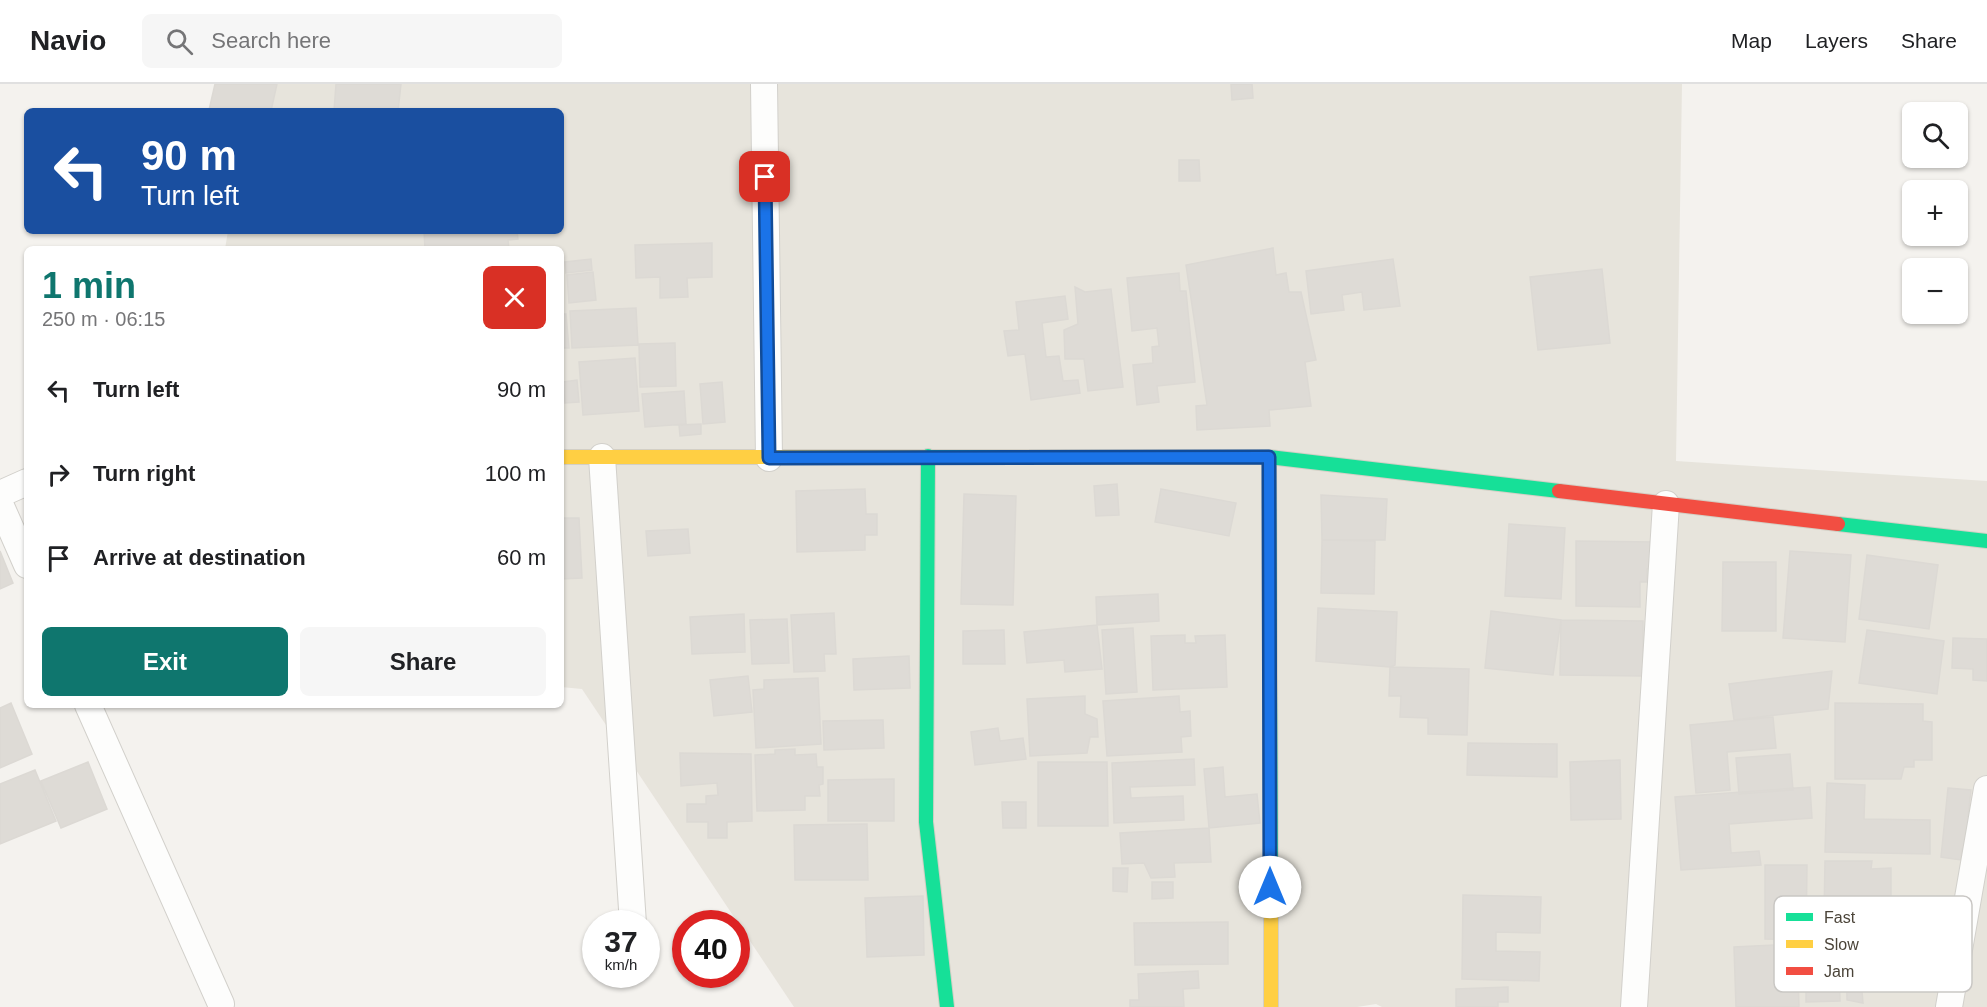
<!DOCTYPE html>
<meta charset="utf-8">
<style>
body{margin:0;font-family:Helvetica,sans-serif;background:#f6f6f6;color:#202124;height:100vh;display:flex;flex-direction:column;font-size:22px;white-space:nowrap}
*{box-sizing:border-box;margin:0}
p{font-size:20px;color:#757577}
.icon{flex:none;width:33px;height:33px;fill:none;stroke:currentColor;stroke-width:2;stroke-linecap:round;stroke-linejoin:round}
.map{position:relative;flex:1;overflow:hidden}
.side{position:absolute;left:24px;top:162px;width:540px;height:462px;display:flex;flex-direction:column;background:#fff;border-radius:9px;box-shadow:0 2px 4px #0004}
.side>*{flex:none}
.hud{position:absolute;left:24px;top:24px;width:540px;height:126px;border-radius:9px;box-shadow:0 2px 4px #0004;background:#1a4fa0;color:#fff;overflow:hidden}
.buttons{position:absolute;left:1902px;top:18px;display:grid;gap:12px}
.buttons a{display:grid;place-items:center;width:66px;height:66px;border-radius:9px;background:#fff;box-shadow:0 2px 4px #0004;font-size:30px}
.speed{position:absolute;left:582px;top:826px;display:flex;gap:12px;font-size:30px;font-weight:700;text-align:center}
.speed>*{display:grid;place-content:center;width:78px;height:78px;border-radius:50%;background:#fff;box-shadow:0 2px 4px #0004;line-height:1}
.speed small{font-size:15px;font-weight:400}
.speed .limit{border:9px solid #d22;background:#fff;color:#111}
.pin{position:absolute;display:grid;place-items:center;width:51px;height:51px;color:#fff;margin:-26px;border-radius:12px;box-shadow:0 3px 9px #0006}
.me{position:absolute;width:66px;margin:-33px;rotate:0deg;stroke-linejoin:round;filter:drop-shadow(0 0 4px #0008)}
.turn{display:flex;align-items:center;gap:21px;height:126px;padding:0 18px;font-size:27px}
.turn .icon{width:78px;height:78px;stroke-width:2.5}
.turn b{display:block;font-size:42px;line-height:51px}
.round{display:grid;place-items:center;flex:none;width:63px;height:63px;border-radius:9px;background:#f6f6f6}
.summary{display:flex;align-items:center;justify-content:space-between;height:102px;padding:0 18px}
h1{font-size:36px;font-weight:700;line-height:45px;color:#0f766e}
.button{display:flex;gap:12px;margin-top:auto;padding:12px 18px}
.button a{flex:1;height:69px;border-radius:9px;background:#0f766e;color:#fff;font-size:24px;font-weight:700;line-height:69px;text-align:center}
.button a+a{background:#f6f6f6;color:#202124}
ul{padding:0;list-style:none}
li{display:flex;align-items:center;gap:18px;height:84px;padding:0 18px}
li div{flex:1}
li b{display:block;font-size:22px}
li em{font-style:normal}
header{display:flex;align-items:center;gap:36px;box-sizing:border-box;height:84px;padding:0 30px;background:#fff;border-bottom:2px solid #e0e0e0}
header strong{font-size:28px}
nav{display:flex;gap:33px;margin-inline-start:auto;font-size:21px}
.search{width:420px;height:54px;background:#f6f6f6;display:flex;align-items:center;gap:15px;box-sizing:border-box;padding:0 21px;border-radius:9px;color:#757577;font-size:22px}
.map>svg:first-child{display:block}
.residential{fill:#e7e4dc}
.building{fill:#dedbd6;stroke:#dcd9d4;stroke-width:1.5}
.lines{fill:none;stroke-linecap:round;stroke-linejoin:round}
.street-casing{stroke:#d2d0cb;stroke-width:28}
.fast-casing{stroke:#d3cfc5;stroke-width:16}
.slow-casing{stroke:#d3cfc5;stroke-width:16}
.jam-casing{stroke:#d3cfc5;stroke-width:16}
.street{stroke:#fdfdfc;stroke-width:26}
.fast{stroke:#16e098;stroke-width:14}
.slow{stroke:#ffcf43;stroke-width:14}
.jam{stroke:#f24e42;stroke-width:14}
.route-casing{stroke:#114b97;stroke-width:15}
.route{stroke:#1a73e8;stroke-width:10}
.key{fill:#fff;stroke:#c9c7c4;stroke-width:1.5}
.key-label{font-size:16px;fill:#4b4439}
</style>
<header>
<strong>Navio</strong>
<div class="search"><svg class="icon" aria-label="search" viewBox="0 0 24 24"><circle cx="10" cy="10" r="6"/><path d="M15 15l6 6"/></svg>Search here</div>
<nav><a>Map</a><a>Layers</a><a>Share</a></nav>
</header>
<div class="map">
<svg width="1987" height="923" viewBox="0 0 1987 923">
<rect width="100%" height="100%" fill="#f4f2ee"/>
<path class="residential" d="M253 0H1682L1676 377 1987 397V923H1382L1376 920 1357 923H794L582 605 561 603V165H225L228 147H561V27H249Z"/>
<path class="building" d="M215 0H277L271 27 209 26Z
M336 0H401L398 27H334Z
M1231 0H1252L1253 14 1232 16Z
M1179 76H1199L1200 97H1179Z
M424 147H517L518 155 508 156 509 165H425Z
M712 159V193L687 194 688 213 660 214V193L636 194 635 161Z
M1273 164 1276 191 1286 189 1289 208H1301L1316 276 1305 278 1311 322 1269 326 1270 342 1197 346 1196 322 1207 321 1186 181Z
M591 175 592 186 566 189 565 178Z
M1393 175 1400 222 1364 226 1362 208 1342 211 1344 226 1311 230 1306 187Z
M1602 185 1610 259 1538 266 1530 193Z
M593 188 596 216 569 219 567 191Z
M1179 189 1180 207H1186L1195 298 1157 302 1159 318 1137 321 1133 281 1153 279 1152 263 1159 262 1157 244 1132 247 1127 194Z
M1075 203 1085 208 1111 205 1123 303 1088 307 1084 275H1065L1064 246 1078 240Z
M1065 212 1068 235 1042 239 1046 273 1059 272 1063 297 1078 296 1080 309 1031 316 1025 270 1008 272 1004 247 1019 246 1016 218Z
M636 224 638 261 572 264 570 227Z
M561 230H566L569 264H561Z
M675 259 676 302 640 303 639 260Z
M635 274 639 327 583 331 579 278Z
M577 296 579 318 565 319 563 298Z
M722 298 725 338 703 340 700 300Z
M684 307 686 340 645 343 642 310Z
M701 340V350L680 352 679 341Z
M1117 400 1119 431 1096 432 1094 402Z
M865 405 866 430H877V451H865V466L797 468 796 407Z
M1161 405 1236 419 1229 452 1155 438Z
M964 410 1016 412 1013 521 961 520Z
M1321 411 1387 415 1385 456H1322Z
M561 434H579L582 494 561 495Z
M1509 440 1565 444 1561 515 1505 512Z
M688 445 690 469 648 472 646 447Z
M1322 456 1375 457 1374 510 1321 509Z
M1576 457 1656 458V485H1647V498H1640V523L1576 522Z
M0 467 13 499 0 505Z
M1790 467 1851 471 1845 558 1783 554Z
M1867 471 1938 481 1929 545 1859 535Z
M1723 478H1776V547H1722Z
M1158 510 1159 537 1097 541 1096 513Z
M1318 524 1397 528 1395 581 1390 583 1316 577Z
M1491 527 1561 536 1553 591 1485 584Z
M834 529 836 570H824L825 587 794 588 791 531Z
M744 530 745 568 692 570 690 533Z
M787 535 789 579 752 580 750 536Z
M1561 536 1643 537V592L1560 591Z
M1097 541 1102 585 1065 588 1064 576 1027 579 1024 548Z
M1133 544 1137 608 1106 610 1102 546Z
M1004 546 1005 580H963V547Z
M1867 546 1944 557 1937 610 1859 599Z
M1185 551V559H1196L1195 552 1225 551 1227 603 1153 606 1151 552Z
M1953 554 1987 555V597L1973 596V585L1952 584Z
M909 572 910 604 854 606 853 575Z
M1390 583 1469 585 1467 651 1428 650V634L1400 633 1401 612H1389Z
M1832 587 1828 625 1734 636 1729 600Z
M748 592 752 628 714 632 710 596Z
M818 594 821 660 756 664 753 606 764 605V596Z
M1085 612V630L1097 635 1098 653H1090L1087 669 1030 672 1027 615Z
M1179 612 1180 628 1190 627 1191 652 1181 653 1182 668 1107 672 1103 617Z
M11 619 32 670 0 684V624Z
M1835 619 1923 620V637L1932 638V676H1914V683H1904L1901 695H1835Z
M1773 633 1776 664 1727 668 1730 706 1696 709 1690 641Z
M883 636 884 664 824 666 823 637Z
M998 644 1000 657 1023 654 1026 675 975 681 971 648Z
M1468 659 1557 660V693L1467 691Z
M795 665V671L816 670 817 683H823V700L819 701 820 712H805V726L757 727 755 671 775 670V666Z
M680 669 751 670 752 737 727 738V754H708V738H687V720H706V712L718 711 717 699 681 702Z
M1790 670 1793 706 1739 710 1736 674Z
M1194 675 1195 701 1130 703 1131 714 1183 712 1184 736 1114 739 1112 679Z
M1620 676 1621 735 1571 736 1570 678Z
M88 678 107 725 61 744 41 697Z
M1038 678H1107L1108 742H1038Z
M1223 683 1225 713 1257 710 1260 739 1209 744 1204 685Z
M35 686 56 737 0 760V700Z
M894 695V737H828V696Z
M1827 699 1865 701 1864 735 1930 736V770L1825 768Z
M1810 703 1812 734 1729 740 1731 769 1759 767 1761 781 1681 786 1675 713Z
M1948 704 1971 706 1968 732 1982 733 1978 767 1962 765 1961 776 1941 773Z
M1002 718H1026V744H1003Z
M867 740 868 796H795L794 741Z
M1209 744 1211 778 1174 779 1175 793 1151 794 1144 779 1122 780 1120 749Z
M1825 777H1872L1871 785 1891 784V838H1884V846H1839L1840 838 1824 832Z
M1765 781H1807L1806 856 1765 855Z
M1113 784H1128L1127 808 1113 807Z
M1152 798H1173V814L1152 815Z
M1463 811 1541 813 1540 849 1496 848V867L1540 868 1539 897 1462 895Z
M923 812 924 871 867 873 865 814Z
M1228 838V880L1135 881 1134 839Z
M1838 852 1840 917 1806 918V856Z
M1797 860 1799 923H1736L1734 863Z
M1846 860H1858L1863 919 1847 916Z
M1198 887 1199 904 1183 905 1184 923H1130V916H1139L1138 890Z
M1508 903V918H1498V923H1456V905Z"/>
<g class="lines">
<defs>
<path id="street" d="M764 0 769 374
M602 373 633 840
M0 410 27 398
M0 420 27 481
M88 621 221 920
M1634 923 1666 420
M1949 923 1987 705"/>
<path id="fast" d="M928 372 926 738 947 923
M924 373H1269L1559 407
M1269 373 1271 808
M1838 440 1987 457"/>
<path id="slow" d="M561 373H924
M1271 808V923"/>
<path id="jam" d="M1559 407 1838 440"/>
</defs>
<use href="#street" class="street-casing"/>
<use href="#fast" class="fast-casing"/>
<use href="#slow" class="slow-casing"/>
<use href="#jam" class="jam-casing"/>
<use href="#street" class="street"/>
<use href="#fast" class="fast"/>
<use href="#slow" class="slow"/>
<use href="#jam" class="jam"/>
</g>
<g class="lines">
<defs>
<path id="route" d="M765 93 769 374 1269 373 1270 803"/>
</defs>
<use href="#route" class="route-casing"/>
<use href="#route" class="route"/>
</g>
<rect x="1774" y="812" width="198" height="96" rx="9" class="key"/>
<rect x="1786" y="829" width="27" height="8" fill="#16e098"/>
<rect x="1786" y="856" width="27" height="8" fill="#ffcf43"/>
<rect x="1786" y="883" width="27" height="8" fill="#f24e42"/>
<g class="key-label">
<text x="1824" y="839">Fast</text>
<text x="1824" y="866">Slow</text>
<text x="1824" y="893">Jam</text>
</g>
</svg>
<div class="buttons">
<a><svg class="icon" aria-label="search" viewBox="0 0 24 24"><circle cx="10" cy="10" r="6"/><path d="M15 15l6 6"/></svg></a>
<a>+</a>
<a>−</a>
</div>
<div class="speed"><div>37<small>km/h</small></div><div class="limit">40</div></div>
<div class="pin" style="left:765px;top:93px;background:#d93025"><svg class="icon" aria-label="arrive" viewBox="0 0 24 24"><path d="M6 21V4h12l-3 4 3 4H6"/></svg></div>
<svg class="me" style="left:1270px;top:803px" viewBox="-20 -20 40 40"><circle r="19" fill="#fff"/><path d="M0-13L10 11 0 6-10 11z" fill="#1a73e8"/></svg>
<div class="hud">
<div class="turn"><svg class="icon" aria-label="left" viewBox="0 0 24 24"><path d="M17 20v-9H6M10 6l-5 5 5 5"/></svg><div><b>90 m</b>Turn left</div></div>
</div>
<section class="side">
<div class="summary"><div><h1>1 min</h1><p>250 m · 06:15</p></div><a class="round" style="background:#d93025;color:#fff"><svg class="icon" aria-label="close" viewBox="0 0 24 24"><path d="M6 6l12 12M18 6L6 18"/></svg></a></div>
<ul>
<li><svg class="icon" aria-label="left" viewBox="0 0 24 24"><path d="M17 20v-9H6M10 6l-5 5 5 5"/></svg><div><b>Turn left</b></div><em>90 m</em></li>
<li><svg class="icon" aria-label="right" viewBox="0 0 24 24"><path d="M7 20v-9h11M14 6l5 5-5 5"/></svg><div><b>Turn right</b></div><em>100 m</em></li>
<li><svg class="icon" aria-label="arrive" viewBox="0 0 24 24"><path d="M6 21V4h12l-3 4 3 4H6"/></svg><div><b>Arrive at destination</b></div><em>60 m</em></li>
</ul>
<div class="button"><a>Exit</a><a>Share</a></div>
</section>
</div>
